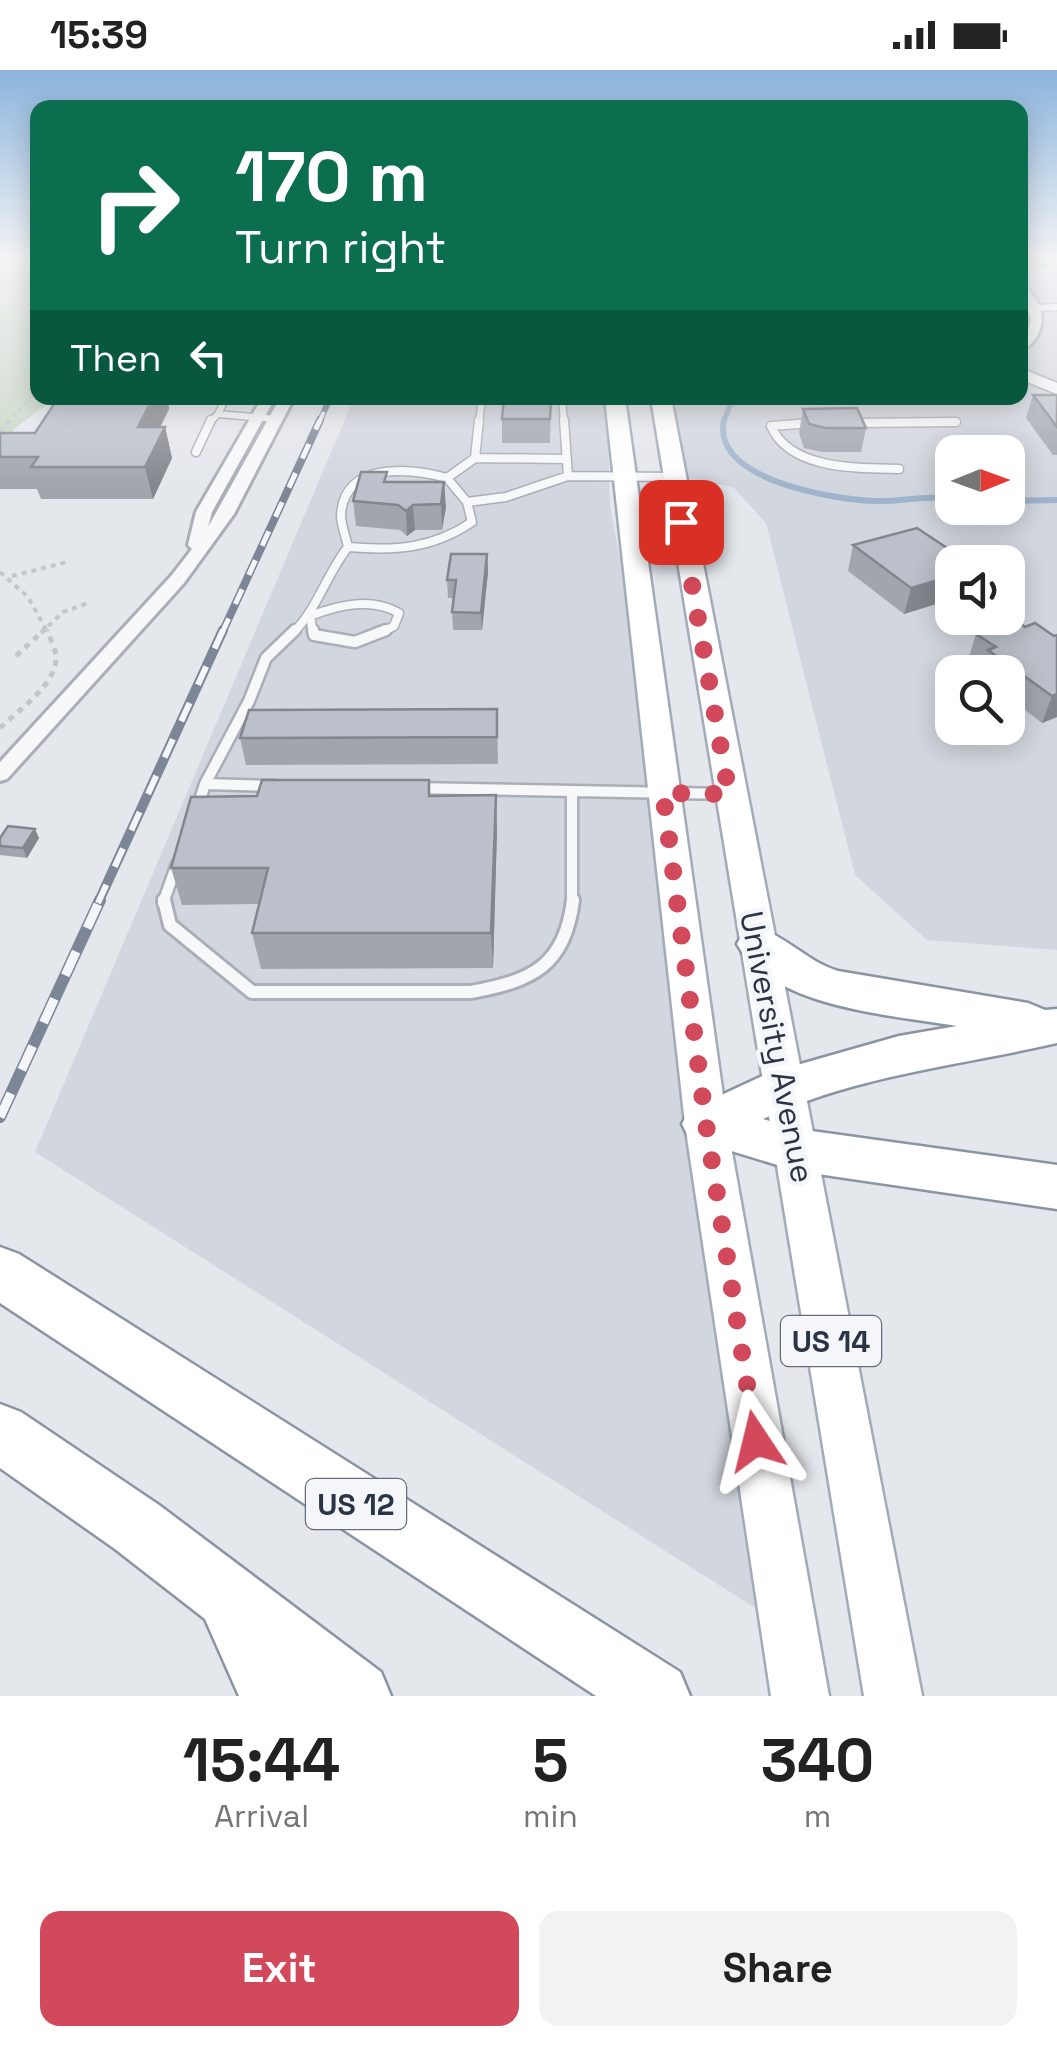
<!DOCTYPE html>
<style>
body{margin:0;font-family:"Space Grotesk",sans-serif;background:#f2f2f2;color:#222;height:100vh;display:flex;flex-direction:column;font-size:38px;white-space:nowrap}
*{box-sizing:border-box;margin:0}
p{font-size:32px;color:#767676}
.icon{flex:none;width:55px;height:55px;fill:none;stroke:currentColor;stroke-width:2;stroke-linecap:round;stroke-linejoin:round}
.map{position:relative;height:1626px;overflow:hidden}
.drawer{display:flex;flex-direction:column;background:#fff;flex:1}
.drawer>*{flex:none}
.guide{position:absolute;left:30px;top:30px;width:998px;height:305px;border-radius:20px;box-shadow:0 5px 25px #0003;background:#0b6e4f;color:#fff;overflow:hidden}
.needle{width:65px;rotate:89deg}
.tools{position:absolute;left:935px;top:365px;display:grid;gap:20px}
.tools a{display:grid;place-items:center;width:90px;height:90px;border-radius:20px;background:#fff;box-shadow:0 5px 25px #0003;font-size:50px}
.pin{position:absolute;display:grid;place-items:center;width:85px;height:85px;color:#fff;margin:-42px;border-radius:20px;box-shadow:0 5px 15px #0006}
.me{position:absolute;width:110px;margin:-55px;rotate:350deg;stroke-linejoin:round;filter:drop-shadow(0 0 8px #0008)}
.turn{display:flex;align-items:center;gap:35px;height:210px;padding:0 40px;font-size:45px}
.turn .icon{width:130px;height:130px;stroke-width:2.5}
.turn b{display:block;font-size:70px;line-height:85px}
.then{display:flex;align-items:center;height:95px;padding:0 40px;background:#0003;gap:20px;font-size:38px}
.eta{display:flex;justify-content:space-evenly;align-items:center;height:170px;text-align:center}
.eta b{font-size:60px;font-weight:700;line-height:70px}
.action{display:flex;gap:20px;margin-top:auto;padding:20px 40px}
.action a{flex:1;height:115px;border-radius:20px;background:#d1495b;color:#fff;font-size:40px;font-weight:700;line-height:115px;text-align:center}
.action a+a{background:#f2f2f2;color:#222}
.status{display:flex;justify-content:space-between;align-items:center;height:70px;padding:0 50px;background:#fff;direction:ltr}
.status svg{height:28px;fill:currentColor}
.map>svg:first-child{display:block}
.built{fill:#d2d6de;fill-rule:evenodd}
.green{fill:#c9d6c5}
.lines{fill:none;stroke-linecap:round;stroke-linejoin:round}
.stream-far1{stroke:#9fb4cc;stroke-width:5}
.stream{stroke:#9fb4cc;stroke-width:6}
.service-far3-casing{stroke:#a9aeb7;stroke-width:9}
.service-far2-casing{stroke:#a9aeb7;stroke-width:11}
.service-far1-casing{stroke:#a9aeb7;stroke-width:15}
.service-casing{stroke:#a9aeb7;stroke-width:18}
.minor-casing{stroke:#a9aeb7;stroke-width:6}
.tertiary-casing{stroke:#a9aeb7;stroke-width:4}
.primary-casing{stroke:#a3abb8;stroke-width:5}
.motorway-casing{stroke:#8b94a3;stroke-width:5}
.path-far2{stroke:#c2c5cb;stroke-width:2.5;stroke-dasharray:4 4;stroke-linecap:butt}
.path-far1{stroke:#c2c5cb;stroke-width:4;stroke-dasharray:5 5;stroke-linecap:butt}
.path{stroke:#c2c5cb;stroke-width:5;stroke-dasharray:6 6;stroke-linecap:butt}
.service-far3{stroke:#f7f8fa;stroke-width:6}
.service-far2{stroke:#f7f8fa;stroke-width:8}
.service-far1{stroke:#f7f8fa;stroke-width:10}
.service{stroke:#f7f8fa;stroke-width:12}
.minor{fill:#f7f8fa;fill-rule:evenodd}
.tertiary{fill:#f7f8fa;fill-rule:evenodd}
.primary{fill:#fff;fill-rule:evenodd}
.motorway{fill:#fff;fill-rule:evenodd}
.rail-far3-casing{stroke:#7d8696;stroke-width:6}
.rail-far2-casing{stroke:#7d8696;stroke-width:8}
.rail-far1-casing{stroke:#7d8696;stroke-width:10}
.rail-casing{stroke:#7d8696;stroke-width:12}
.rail-far3{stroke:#f4f6f9;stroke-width:4;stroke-dasharray:12;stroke-linecap:butt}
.rail-far2{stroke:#f4f6f9;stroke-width:5;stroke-dasharray:16;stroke-linecap:butt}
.rail-far1{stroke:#f4f6f9;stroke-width:6;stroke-dasharray:20;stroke-linecap:butt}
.rail{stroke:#f4f6f9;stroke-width:9;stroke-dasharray:26;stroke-linecap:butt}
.wall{fill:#a1a5ae}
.shaded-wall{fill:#83868d}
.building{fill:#bbc0ca;stroke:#83868d;stroke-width:2.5}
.route{stroke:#d1495b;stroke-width:18;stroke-dasharray:0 32.4}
.labels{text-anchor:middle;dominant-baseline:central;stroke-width:9;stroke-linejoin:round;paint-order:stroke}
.shield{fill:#f4f6f9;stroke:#676e7b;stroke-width:2.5}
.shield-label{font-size:30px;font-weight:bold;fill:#2b3445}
.street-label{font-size:32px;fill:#2b3445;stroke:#f4f6f9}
</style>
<div class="status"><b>15:39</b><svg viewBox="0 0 49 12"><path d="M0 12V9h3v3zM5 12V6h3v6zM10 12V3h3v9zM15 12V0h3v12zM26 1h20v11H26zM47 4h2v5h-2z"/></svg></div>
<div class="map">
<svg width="1057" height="1626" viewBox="0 0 1057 1626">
<rect width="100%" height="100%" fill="#e4e7ec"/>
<path class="built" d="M1020 189H1057V880L927 870 855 805 766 453 733 417 682 407 665 328H1020ZM952 382H1008V438H952ZM952 492H1008V548H952ZM952 602H1008V658H952Z
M354 328H607L610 437 659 690 787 1558 35 1082Z"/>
<path class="green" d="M0 189H9L37 206 38 328H55L14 359 0 378Z"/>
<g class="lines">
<path class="stream-far1" d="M723 353 733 328"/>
<path class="stream" d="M724 350C711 410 832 429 874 431 900 432 926 425 952 428
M1008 431 1057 430"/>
<defs>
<path id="service-far3" d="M1020 201 1052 200
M1037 238 1057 237
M226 328 218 344 276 349
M375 328H415
M562 328 564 353
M209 353 218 344
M479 353 482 328
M870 353 956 352"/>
<path id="service-far2" d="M479 350 475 388 567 389
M564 350 568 406
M812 353 771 356C790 400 857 398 899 399
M850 353 956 352
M196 382 211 350
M475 388 447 408 467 432 506 427 568 406 674 407
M348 477C346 467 341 455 341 445 344 391 411 398 447 408
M293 563C318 538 326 505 348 477 395 481 432 479 472 452L467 432
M313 563 310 546C339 535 371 527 399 543L394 556 381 563"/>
<path id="service-far1" d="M313 560 314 565 355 572 386 560
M205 714 249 631 266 588 295 560
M414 718 729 724
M572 722V833
M197 739 205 714 276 716
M163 833 177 794"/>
<path id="service" d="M164 830 170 855 252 922H471C532 911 565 896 573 830"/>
<path id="minor" d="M1020 214C1047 231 1050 265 1020 282V271L1028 262 1031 248 1020 224Z
M262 328H275L212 442 208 457 280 328H294L234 444 184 513 7 709 0 711V692L172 505 192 479 188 475 196 442Z"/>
<path id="tertiary" d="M27 189H38V195Z
M1020 298 1057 313V324L1020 309Z"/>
<path id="primary" d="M605 328H625L727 1054 829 1626H771L685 1054Z
M651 328H671L922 1626H864Z"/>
<path id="motorway" d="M758 858C787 867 808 892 838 901L1028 933 1045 940 1057 939V973C958 996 856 1005 763 1049L797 1059 1057 1095V1139L797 1101 689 1068 682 1054 689 1040 769 1003 899 966 957 956C892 945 772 938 737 874L743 863Z
M0 1177 19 1184 680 1602 690 1626H596L0 1233Z
M0 1334 21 1342 159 1435 381 1602 391 1626H239L205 1549 115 1479 0 1398Z"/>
</defs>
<use href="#service-far3" class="service-far3-casing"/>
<use href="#service-far2" class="service-far2-casing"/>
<use href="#service-far1" class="service-far1-casing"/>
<use href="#service" class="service-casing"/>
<use href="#minor" class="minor-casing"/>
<use href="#tertiary" class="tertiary-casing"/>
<use href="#primary" class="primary-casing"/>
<use href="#motorway" class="motorway-casing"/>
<path class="path-far2" d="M4 189 17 199
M26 206 38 214
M8 353 38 319"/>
<path class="path-far1" d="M0 362 10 350
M0 502 28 527 48 563
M12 506 67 492
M41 563 63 542 88 533"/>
<path class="path" d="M16 586 44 560
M0 658C17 641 54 617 56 590 57 581 50 569 47 560"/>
<use href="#service-far3" class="service-far3"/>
<use href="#service-far2" class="service-far2"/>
<use href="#service-far1" class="service-far1"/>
<use href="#service" class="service"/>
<use href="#minor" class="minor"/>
<use href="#tertiary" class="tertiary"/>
<use href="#primary" class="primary"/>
<use href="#motorway" class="motorway"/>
<defs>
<path id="rail-far3" d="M319 353 330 328"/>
<path id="rail-far2" d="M222 563 320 350"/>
<path id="rail-far1" d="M98 833 223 560"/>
<path id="rail" d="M0 1047 100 830"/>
</defs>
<use href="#rail-far3" class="rail-far3-casing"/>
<use href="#rail-far2" class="rail-far2-casing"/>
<use href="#rail-far1" class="rail-far1-casing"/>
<use href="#rail" class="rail-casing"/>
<use href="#rail-far3" class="rail-far3"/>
<use href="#rail-far2" class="rail-far2"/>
<use href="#rail-far1" class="rail-far1"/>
<use href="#rail" class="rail"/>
</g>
<path class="wall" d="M1033 325H1057V385H1053L1026 348Z
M58 328H167L169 339 160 357H165L172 388 153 429H41L37 419H0V363H35Z
M551 328 550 373H502V349Z
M803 339 866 358 861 382H822L804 378 799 363Z
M387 412 446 437 442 460H415L407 466 400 460 356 456 353 431Z
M853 475 952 492V529L904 544 848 501Z
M487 484 488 502 482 560H453L452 542 453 528H448L447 510Z
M1025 557 1054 566 1057 565V647L1042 653 1008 627V602H981L982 600 968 590 976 564Z
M497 639 498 694 246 695 240 668Z
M430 726 497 761 493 898 261 899 252 863 259 834 182 835 171 798Z
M0 768H39L27 788 0 785Z"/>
<path class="shaded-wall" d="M153 328H167L169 339 145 388 138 357Z
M165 357 172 388 153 429 145 397Z
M444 412 446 437 442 460 441 434Z
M413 435 415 460 407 466 406 441Z
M487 484 488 502 482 560 481 543Z
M952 506V529L904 544 911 518Z
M1057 624V647L1042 653 1052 626Z
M496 725 497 761 493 898 491 863Z
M35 759 39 768 27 788 23 778Z"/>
<path class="building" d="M1033 325H1057V357Z
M58 328H153L138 357H165L145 397H31L38 387H0V363H35Z
M504 328H551L550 349H502Z
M857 338 866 358H826L809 354 803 339Z
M361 402H387L384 412H444L441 434 413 435 406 441 398 435 353 431Z
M917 458 968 492H952V506L911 518 853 475Z
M451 484H487L481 543 452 542 456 510H447Z
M1016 550 1025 557 1035 553 1054 566 1057 565V624L1052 626 988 580 996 577 976 564Z
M497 639V667L240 668 249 640Z
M262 710H429V726L496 725 491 863H252L268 798H171L191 727 257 726Z
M8 756 35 759 23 778 0 776V768Z"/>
<linearGradient id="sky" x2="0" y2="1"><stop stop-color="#8bb4dd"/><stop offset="0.45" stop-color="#f3f4f6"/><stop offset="1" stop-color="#f3f4f6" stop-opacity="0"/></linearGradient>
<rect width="1057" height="416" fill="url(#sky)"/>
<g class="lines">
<path class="route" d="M681 452 729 724 663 723 706 1054 756 1371"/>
</g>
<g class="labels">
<g class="shield">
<rect x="781" y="1246" width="100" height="50" rx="8"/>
<rect x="306" y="1409" width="100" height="50" rx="8"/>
</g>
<g class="shield-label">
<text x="831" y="1271">US 14</text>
<text x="356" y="1434">US 12</text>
</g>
<g class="street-label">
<text transform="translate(777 977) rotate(79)">University Avenue</text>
</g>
</g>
</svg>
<div class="tools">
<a><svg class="needle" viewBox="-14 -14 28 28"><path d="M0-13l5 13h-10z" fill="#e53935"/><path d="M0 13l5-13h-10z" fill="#767676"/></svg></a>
<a><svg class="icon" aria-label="sound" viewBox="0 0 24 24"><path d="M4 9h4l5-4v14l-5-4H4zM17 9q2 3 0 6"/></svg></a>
<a><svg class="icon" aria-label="search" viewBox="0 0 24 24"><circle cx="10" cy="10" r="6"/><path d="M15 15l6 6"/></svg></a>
</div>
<div class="pin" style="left:681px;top:452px;background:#d93025"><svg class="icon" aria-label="arrive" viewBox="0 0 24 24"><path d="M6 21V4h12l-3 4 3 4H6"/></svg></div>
<svg class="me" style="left:756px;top:1371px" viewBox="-20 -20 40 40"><path d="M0-17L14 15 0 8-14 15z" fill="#d1495b" stroke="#fff" stroke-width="4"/></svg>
<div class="guide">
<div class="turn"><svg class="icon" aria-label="right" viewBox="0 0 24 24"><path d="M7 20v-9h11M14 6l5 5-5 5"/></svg><div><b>170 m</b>Turn right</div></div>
<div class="then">Then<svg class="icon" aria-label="left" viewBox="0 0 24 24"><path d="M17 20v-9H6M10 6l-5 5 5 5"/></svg></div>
</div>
</div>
<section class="drawer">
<div class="eta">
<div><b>15:44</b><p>Arrival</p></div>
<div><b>5</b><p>min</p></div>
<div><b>340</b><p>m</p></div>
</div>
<div class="action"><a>Exit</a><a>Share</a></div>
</section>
